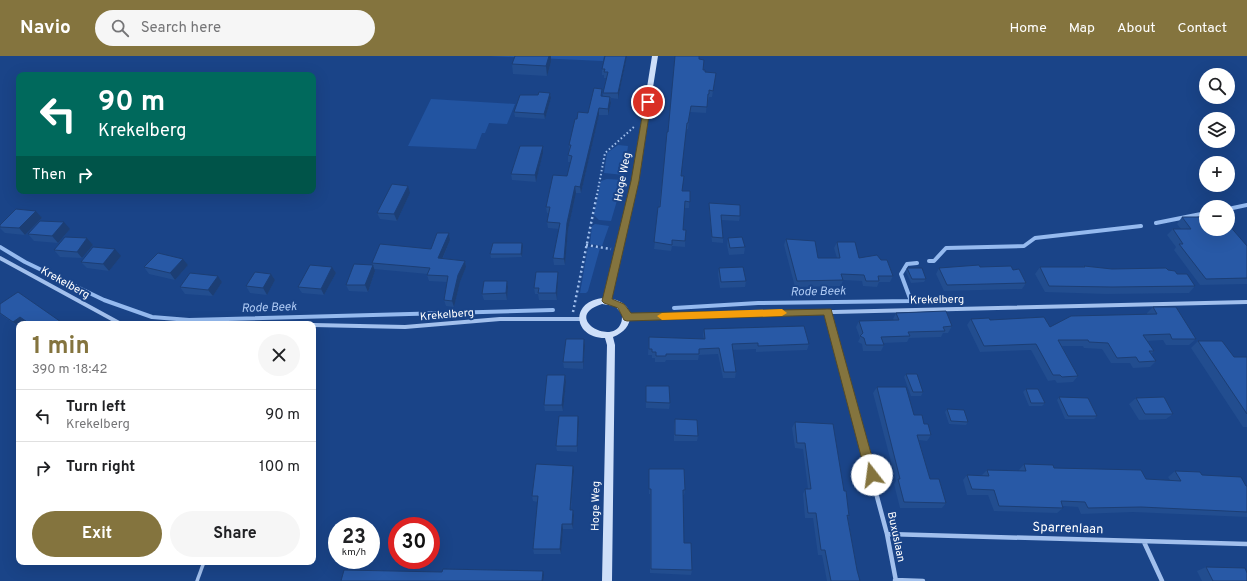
<!DOCTYPE html>
<meta charset="utf-8">
<style>
body{margin:0;font-family:Overpass,sans-serif;background:#f6f6f6;color:#202124;height:100vh;display:flex;flex-direction:column;font-size:15px;white-space:nowrap}
*{box-sizing:border-box;margin:0}
p{font-size:13px;color:#757577}
.icon{flex:none;width:22px;height:22px;fill:none;stroke:currentColor;stroke-width:2;stroke-linecap:round;stroke-linejoin:round}
.map{position:relative;flex:1;overflow:hidden}
.side{position:absolute;left:16px;top:265px;width:300px;height:244px;display:flex;flex-direction:column;background:#fff;border-radius:8px;box-shadow:0 4px 16px #0002}
.side>*{flex:none}
.top-card{position:absolute;left:16px;top:16px;width:300px;height:122px;border-radius:8px;box-shadow:0 4px 16px #0002;background:#00695c;color:#fff;overflow:hidden}
.controls{position:absolute;left:1199px;top:12px;display:grid;gap:8px}
.controls a{display:grid;place-items:center;width:36px;height:36px;border-radius:50%;background:#fff;box-shadow:0 4px 16px #0002;font-size:20px}
.speed{position:absolute;left:328px;top:461px;display:flex;gap:8px;font-size:20px;font-weight:700;text-align:center}
.speed>*{display:grid;place-content:center;width:52px;height:52px;border-radius:50%;background:#fff;box-shadow:0 4px 16px #0002;line-height:1}
.speed small{font-size:10px;font-weight:400}
.speed .limit{border:6px solid #d22;background:#fff;color:#111}
.pin{position:absolute;display:grid;place-items:center;width:34px;height:34px;color:#fff;margin:-17px;border:2px solid #fff;border-radius:50%;box-shadow:0 1px 4px #0007}
.me{position:absolute;width:44px;margin:-22px;rotate:345deg;stroke-linejoin:round;filter:drop-shadow(0 0 3px #0008)}
.turn{display:flex;align-items:center;gap:14px;height:84px;padding:0 16px;font-size:18px}
.turn .icon{width:52px;height:52px;stroke-width:2.5}
.turn b{display:block;font-size:28px;line-height:34px}
.then{display:flex;align-items:center;height:38px;padding:0 16px;background:#0003;gap:8px;font-size:15px}
.round{display:grid;place-items:center;flex:none;width:42px;height:42px;border-radius:21px;background:#f6f6f6}
.head{display:flex;align-items:center;justify-content:space-between;height:68px;padding:0 16px}
h1{font-size:24px;font-weight:700;line-height:30px;color:#84743e}
.primary-button{display:flex;gap:8px;margin-top:auto;padding:8px 16px}
.primary-button a{flex:1;height:46px;border-radius:24px;background:#84743e;color:#fff;font-size:16px;font-weight:700;line-height:46px;text-align:center}
.primary-button a+a{background:#f6f6f6;color:#202124}
ul{padding:0;list-style:none}
li{display:flex;align-items:center;gap:12px;height:52px;padding:0 16px;border-top:1px solid #e0e0e0}
li div{flex:1}
li b{display:block;font-size:15px}
li em{font-style:normal}
header{display:flex;align-items:center;gap:24px;box-sizing:border-box;height:56px;padding:0 20px;background:#84743e;color:#fff}
header strong{font-size:19px}
nav{display:flex;gap:22px;margin-inline-start:auto;font-size:14px}
.search{width:280px;height:36px;background:#f6f6f6;display:flex;align-items:center;gap:10px;box-sizing:border-box;padding:0 14px;border-radius:22px;color:#757577;font-size:15px}
.map>svg:first-child{display:block}
.green{fill:#2254a1}
.lines{fill:none;stroke-linecap:round;stroke-linejoin:round}
.stream{stroke:#95baef;stroke-width:4}
.path-far1{stroke:#a2c0ed;stroke-width:2;stroke-dasharray:1.5 2.5;stroke-linecap:butt}
.path{stroke:#a2c0ed;stroke-width:2.5;stroke-dasharray:2 3;stroke-linecap:butt}
.lane{stroke:#a2c0ed;stroke-width:3.5}
.street-far1{stroke:#a2c0ed;stroke-width:4}
.street{stroke:#a2c0ed;stroke-width:4.5}
.secondary{fill:#cedff9;fill-rule:evenodd}
.wall{fill:#224d8f}
.shaded-wall{fill:#1c3e74}
.building{fill:#2859a6;stroke:#1c3e74}
.route{fill:#84743e;stroke:#564b28}
.slow{fill:#f59e0b}
.labels{text-anchor:middle;dominant-baseline:central;stroke-width:4;stroke-linejoin:round;paint-order:stroke}
.street-label{font-size:11px;fill:#fff;stroke:#1a4488}
.water-label{font-size:12px;font-style:italic;fill:#aecaf4;stroke:#1a4488}
.near-street-label{font-size:13px;fill:#fff;stroke:#1a4488}
</style>
<header>
<strong>Navio</strong>
<div class="search"><svg class="icon" aria-label="search" viewBox="0 0 24 24"><circle cx="10" cy="10" r="6"/><path d="M15 15l6 6"/></svg>Search here</div>
<nav><a>Home</a><a>Map</a><a>About</a><a>Contact</a></nav>
</header>
<div class="map">
<svg width="1247" height="525" viewBox="0 0 1247 525">
<rect width="100%" height="100%" fill="#1a4488"/>
<path class="green" d="M490 0H604L603 5Z
M431 43 515 48 507 68 489 67 485 77H482L476 93 408 90Z
M618 89 628 90 624 119 604 117 607 97Z
M607 123 623 124 611 165 599 164 594 159 601 125Z
M595 168 609 170 602 190 590 188 592 170Z
M588 191 600 192 588 235 586 237H580Z"/>
<g class="lines">
<path class="stream" d="M1228 153 1247 149
M1156 167 1206 157
M0 191 25 206 104 244 152 261 189 264 553 254
M929 205H934L946 192 1024 190 1035 182 1141 170
M674 252 758 247 911 245 901 218 907 208 917 207"/>
<path class="path-far1" d="M597 139 605 97 635 70"/>
<path class="path" d="M586 189 611 193
M573 256 597 138"/>
<path class="lane" d="M197 525 204 506"/>
<path class="street-far1" d="M0 202 121 268
M827 255 842 311
M627 261 1247 246
M313 269 405 271 500 263H583"/>
<path class="street" d="M842 310 887 478 896 525
M887 478 1247 488
M1144 486 1162 525
M895 524 923 525"/>
<path class="secondary" d="M652 0H658L638 125 611 243C635 246 637 272 613 281L615 289 612 525H602L607 289 605 282C571 281 571 244 604 242L632 125ZM602 248 615 250 622 258C622 261 622 265 621 267 612 291 561 261 602 248Z"/>
</g>
<path class="wall" d="M627 0 618 43 611 42V47L608 59H599L581 137H576L568 174 565 209H554L553 202 559 173 548 172 547 166 549 157H547L546 151 567 120 571 106H568V99L569 93V89L577 63 588 57 603 40V37L606 22H604V19H602V13Z
M699 3 705 16 716 17 712 41H709L708 45H707L706 57 690 56 688 73H686L681 120 682 135H690L689 152H684L683 174 685 185V191L672 190 671 195 654 193 668 76Z
M551 6 547 20 513 18 512 8Z
M550 37 551 42 545 63 515 61 514 56 538 39Z
M543 97 536 126 512 124 511 118Z
M410 137 397 165 380 163 377 157Z
M709 147 740 160 739 165 721 164 723 182V187L712 186 709 152Z
M36 155 42 162 25 179 5 177 0 172V169Z
M1182 161 1247 190V228L1200 229 1174 194 1176 191 1167 179 1173 173H1181L1177 168Z
M70 173 58 187 34 185 28 178Z
M449 177 450 184 443 202 465 205 466 211 460 226 454 251 446 250 444 244 447 226 429 225 427 219 428 218 374 213 375 215 368 236 349 235 346 229 372 209V207L431 193Z
M87 182 93 189 82 202 60 201 54 194Z
M728 182 745 191 744 198 729 199 727 189Z
M786 183 818 202H837L834 192 837 186 859 202 893 220 890 226H879L877 231 863 230 862 225 843 224 841 230 795 231 784 189Z
M523 190 522 201 491 202 490 198Z
M121 200 109 215 87 212 81 206Z
M183 203 188 209 175 224 149 218 144 211Z
M1084 210 1112 213 1168 214 1177 218 1195 230 1189 237 1106 238 1045 236 1035 218 1040 211H1083Z
M332 211 336 217 324 239 302 237 298 231Z
M980 211 1013 214 1026 227 1022 233 944 235 936 218 939 212Z
M719 212 746 225 745 231 720 232 718 218Z
M907 212 926 223 924 226 911 227 906 216Z
M558 216V223L557 244H539L538 238H535L534 232Z
M271 218 275 224 267 239 250 237 246 230Z
M218 220 222 226 213 240 185 238 180 231Z
M507 225 508 231 507 244H484L482 238Z
M0 248 64 268H28L27 267 19 268V271L0 258Z
M1153 251 1196 283 1189 289H1166L1163 284 1147 285 1154 295 1151 298 1156 305 1150 311 1133 312 1130 307H1111L1102 293 1084 292 1083 290H1062L1078 320 1073 326 1057 327 1055 324 1048 325 1031 294 980 296 967 269 971 263 1050 271 1147 258V257Z
M896 257 952 270 948 277H943L941 281 909 282 907 286 883 287 884 289 881 295H863L862 288 858 286 860 282 856 271 859 265 894 264 893 263Z
M704 273 809 288 807 294 756 296V293L733 294 736 316 735 322H723L718 298 699 299 698 304H666L665 306H655V302H652V299H648L649 281 704 283 703 279Z
M584 283 585 290 583 313 564 312 563 306Z
M1198 285 1234 301H1247V371H1243L1191 292Z
M906 318 923 336 921 340H911L904 321Z
M565 319 566 326 563 355H545L544 349Z
M646 330 670 347 669 353 646 352Z
M877 331 914 359 924 368 931 379 927 385 919 384 930 423 946 447 942 452H900L894 428 896 425 873 337Z
M1026 333 1045 347 1042 350H1029L1023 336Z
M1059 341 1097 360 1094 363H1065L1057 344Z
M1136 342 1173 358 1166 363 1139 364 1129 348Z
M947 353 968 366 966 369 949 368 945 356Z
M675 363 698 380 697 385H674V369Z
M579 366 577 396 557 395 556 390Z
M795 366 844 435 849 460 848 462 857 514 860 525H827L822 499H818L813 462H805L803 438 805 433H808L803 393 795 392 792 372Z
M1024 408 1054 412 1146 423 1170 424 1168 421 1175 415 1202 419 1247 430V461L1133 456 1081 458 1078 451 1063 450V452L1057 457 994 455 988 439H967L963 424 967 419H982L987 414 1019 415V414Z
M649 413 685 434 684 439H683L684 487 692 514 691 519 650 517V438H649Z
M574 415 571 454H573L574 459 573 473H563L561 498H534L533 493 538 446 533 445 532 440Z
M1206 511 1247 525H1202L1197 515Z"/>
<path class="shaded-wall" d="M549 0H551V6L547 20 546 10Z
M626 0H627L618 43V37Z
M550 37 551 42 545 63 544 58Z
M610 41 611 47 608 59V53Z
M599 52V59L581 137 580 131Z
M543 90V97L536 126 535 119Z
M408 130 410 137 397 165 394 158Z
M575 130 576 137 568 174 565 209 564 203 567 167Z
M36 155 42 162 25 179 19 172Z
M64 166 70 173 58 187 52 180Z
M449 177 450 184 440 208 438 202Z
M87 182 93 189 82 202 77 196Z
M522 187 523 190 522 201 521 198Z
M115 193 121 200 109 215 103 208Z
M183 203 188 209 175 224 170 217Z
M465 205 466 211 460 226 454 251 452 245 458 219Z
M373 209 375 215 368 236 365 229Z
M332 211 336 217 324 239 321 233Z
M558 216V223L557 244 556 237Z
M271 218 275 224 267 239 263 232Z
M218 220 222 226 213 240 208 234Z
M507 225 508 231 507 244 506 237Z
M20 261 27 267 26 268H19V271L13 266Z
M584 283 585 290 583 313V306Z
M565 319 566 326 563 355 562 349Z
M578 360 579 366 577 396V390Z
M573 410 574 415 570 459V454Z
M573 454 574 459 573 473 572 468Z
M562 468 563 473 561 498 560 493Z
M543 515 544 519 543 525H542Z"/>
<path class="building" d="M515 0H549L546 10 512 8Z
M605 0H626L618 37H603L608 16H604L605 13H602Z
M675 0H699V3L704 4 703 14H705V16L716 17 713 35 709 34V38H708L707 51 691 50 688 67H687L681 120H684L682 135H690V146L685 145 683 174H686L685 185 672 184V189L654 186 658 151H660L667 76H668Z
M594 32 602 33 601 40 610 41 608 53 599 52 580 131 575 130 567 167 564 203 553 202 560 167 547 166 550 151H546L553 119 567 120 572 100 568 99 571 89H569L575 63H577L578 56 588 57Z
M539 36 550 37 544 58 514 56 520 39H538Z
M520 90H543L535 119 511 118Z
M392 128 408 130 394 158 377 157Z
M709 147 740 149V160L721 159 723 182 712 181Z
M16 153 36 155 19 172 0 171V169Z
M1182 161H1206V173H1228V168L1247 190V222L1206 223 1179 188H1183L1173 173H1191Z
M40 165 64 166 52 180 28 178Z
M437 177H449L438 202 465 205 458 219 452 245 444 244 448 220 427 219 430 212 372 207 380 188 431 193Z
M65 181 87 182 77 196 54 194Z
M742 181 745 191 730 192 728 182Z
M786 183 815 185 818 202H840L837 186H855L859 202 877 199 881 204H887L893 220H878L879 225H866L864 219 841 218 843 224 797 225Z
M493 187H522L521 198H490Z
M93 191 115 193 103 208 81 206Z
M158 197 183 203 170 217 144 211Z
M354 208 373 209 365 229H346Z
M310 209 332 211 321 233 298 231Z
M979 209 980 211 1011 210 1013 214 1019 213 1026 227 947 229 939 212Z
M1084 210 1112 213 1166 212 1168 214 1175 215 1177 218H1187L1195 230 1112 231 1049 230 1040 211H1085Z
M743 211 746 225 721 226 719 212Z
M907 212H922L926 223H912Z
M255 216 271 218 263 232 246 230Z
M536 216H558L556 237H538L539 232H534Z
M190 217 218 220 208 234 180 231Z
M484 225H507L506 237 482 238Z
M18 236 64 268H30L20 261 13 266 0 257V248Z
M1153 251H1176L1196 283H1172L1170 278 1143 279 1154 295H1149L1156 305 1139 306 1136 301 1117 302 1108 287 1089 286 1088 284H1058L1078 320 1062 321 1060 319H1053L1036 288 984 290 971 263 989 262 990 264 1044 261 1050 271 1071 260 1157 258Z
M946 255 952 270 943 271 945 275 908 276 910 280 881 281 884 289H866L864 282 860 280 863 277 859 265 899 264 896 257Z
M804 270 809 288 758 290V287L732 288 736 316H724L719 292 699 293V298H666V300H656V296H652V293H649V281L705 283 704 273Z
M566 283H584L583 306H563Z
M1198 285H1222L1234 301H1247V358Z
M906 318H917L923 336H913Z
M547 319H565L562 349H544Z
M646 330H669L670 347 646 346Z
M877 331H906L914 359H922L924 368H928L931 379H917L930 423H939L946 447 904 446 898 423H900Z
M1026 333H1038L1045 347H1031Z
M1059 341 1088 342 1097 360H1068Z
M1164 341 1173 358H1145L1136 342Z
M947 353 964 354 968 366 951 365Z
M559 360H578L577 390H556Z
M675 363 697 364 698 380 675 379Z
M795 366 833 368 844 435H846L849 460 847 459 857 514 860 525H831L825 494H821L816 457H808L805 433H811L805 387H797Z
M536 408 573 410 570 454H573L572 468H562L560 493H533L538 440H532Z
M1024 408 1053 409 1054 412 1141 414 1146 423 1181 425 1175 415 1200 416 1202 419 1241 421 1246 430H1247V456L1141 451 1088 452 1085 446 1061 445 1063 452 999 450 994 434 972 433 967 419 989 420 987 414 1026 415Z
M649 413H684L685 434H683L684 487H691L692 514 651 513V433H649Z
M1206 511 1245 512 1247 517V525H1213Z
M443 513 543 515 542 525H341L344 514 442 516Z"/>
<path class="route" d="M645 44 651 46 639 125 612 243 624 248 631 257 831 253 877 419 875 422 872 424 868 422 866 419 824 259 627 265 624 264 618 252 604 247 602 245 631 125Z"/>
<path class="slow" d="M782 253 787 257 782 260 662 264 657 260 662 257Z"/>
<g class="labels">
<g class="street-label">
<text transform="translate(623 121) rotate(-79)">Hoge Weg</text>
<text transform="translate(65 227) rotate(29)">Krekelberg</text>
<text transform="translate(937 244) rotate(-1)">Krekelberg</text>
<text transform="translate(447 259) rotate(-5)">Krekelberg</text>
<text transform="translate(596 450) rotate(-89)">Hoge Weg</text>
<text transform="translate(896 481) rotate(78)">Buxuslaan</text>
</g>
<g class="water-label">
<text transform="translate(818 236) rotate(-1)">Rode Beek</text>
<text transform="translate(269 252) rotate(-2)">Rode Beek</text>
</g>
<g class="near-street-label">
<text transform="translate(1068 473) rotate(2)">Sparrenlaan</text>
</g>
</g>
</svg>
<div class="controls">
<a><svg class="icon" aria-label="search" viewBox="0 0 24 24"><circle cx="10" cy="10" r="6"/><path d="M15 15l6 6"/></svg></a>
<a><svg class="icon" aria-label="layers" viewBox="0 0 24 24"><path d="M12 4l9 5-9 5-9-5zM3 14l9 5 9-5"/></svg></a>
<a>+</a>
<a>−</a>
</div>
<div class="speed"><div>23<small>km/h</small></div><div class="limit">30</div></div>
<div class="pin" style="left:648px;top:46px;background:#d93025"><svg class="icon" aria-label="arrive" viewBox="0 0 24 24"><path d="M6 21V4h12l-3 4 3 4H6"/></svg></div>
<svg class="me" style="left:872px;top:419px" viewBox="-20 -20 40 40"><circle r="19" fill="#fff"/><path d="M0-13L10 11 0 6-10 11z" fill="#84743e"/></svg>
<div class="top-card">
<div class="turn"><svg class="icon" aria-label="left" viewBox="0 0 24 24"><path d="M17 20v-9H6M10 6l-5 5 5 5"/></svg><div><b>90 m</b>Krekelberg</div></div>
<div class="then">Then<svg class="icon" aria-label="right" viewBox="0 0 24 24"><path d="M7 20v-9h11M14 6l5 5-5 5"/></svg></div>
</div>
<section class="side">
<div class="head"><div><h1>1 min</h1><p>390 m · 18:42</p></div><a class="round"><svg class="icon" aria-label="close" viewBox="0 0 24 24"><path d="M6 6l12 12M18 6L6 18"/></svg></a></div>
<ul>
<li><svg class="icon" aria-label="left" viewBox="0 0 24 24"><path d="M17 20v-9H6M10 6l-5 5 5 5"/></svg><div><b>Turn left</b><p>Krekelberg</p></div><em>90 m</em></li>
<li><svg class="icon" aria-label="right" viewBox="0 0 24 24"><path d="M7 20v-9h11M14 6l5 5-5 5"/></svg><div><b>Turn right</b></div><em>100 m</em></li>
</ul>
<div class="primary-button"><a>Exit</a><a>Share</a></div>
</section>
</div>
